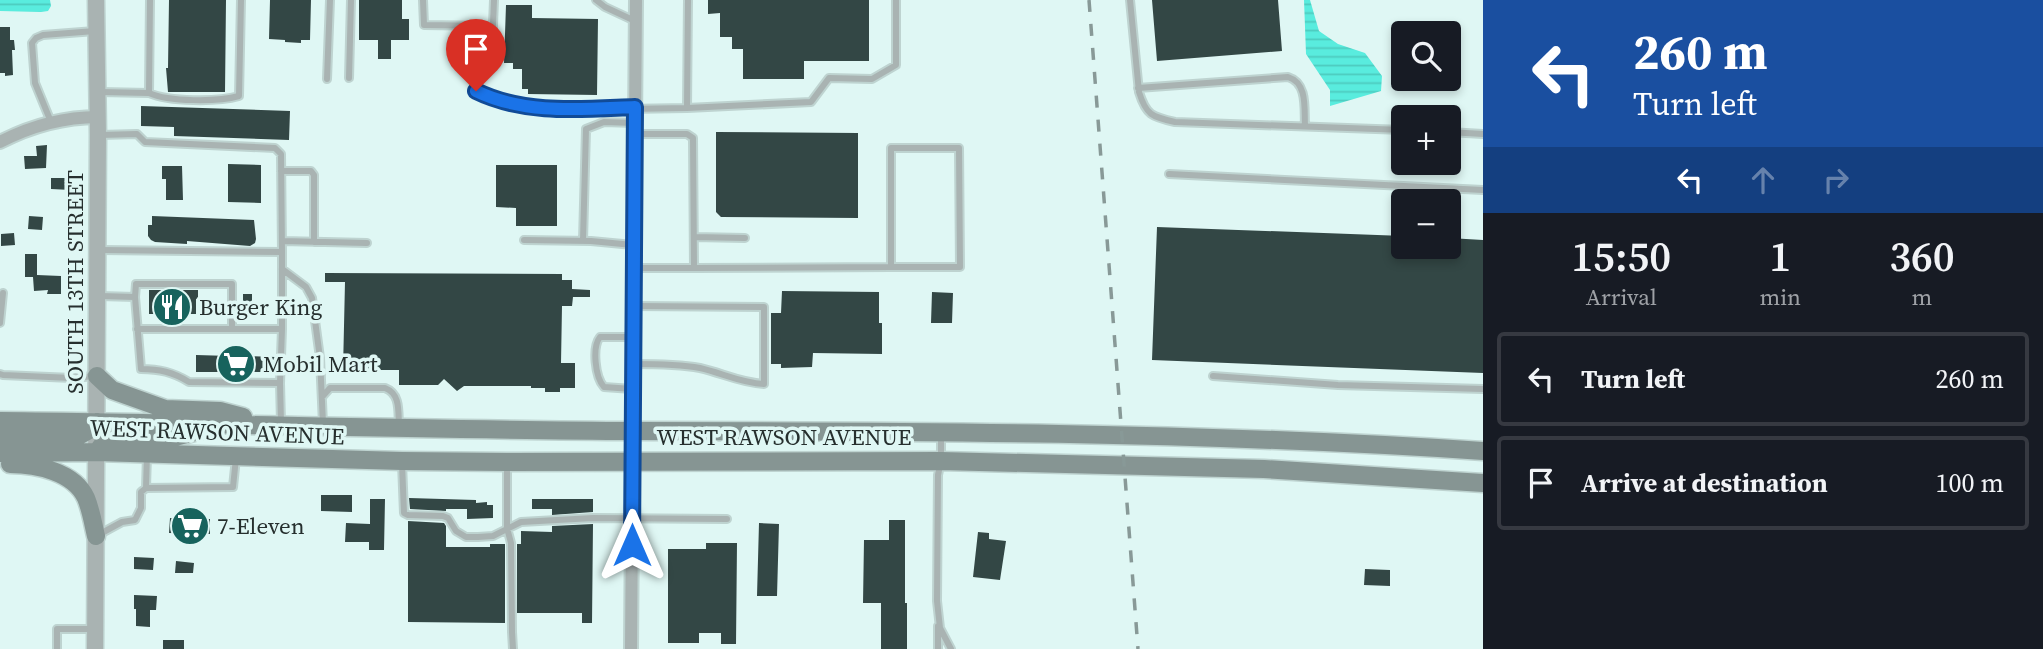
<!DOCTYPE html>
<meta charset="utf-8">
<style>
body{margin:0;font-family:"Source Serif 4",serif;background:#242831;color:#f1f3f6;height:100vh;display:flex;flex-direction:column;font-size:26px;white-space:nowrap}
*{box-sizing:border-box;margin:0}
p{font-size:23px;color:#9ea1a6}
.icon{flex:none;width:38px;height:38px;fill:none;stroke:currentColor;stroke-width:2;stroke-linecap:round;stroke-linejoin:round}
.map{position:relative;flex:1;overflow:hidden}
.drawer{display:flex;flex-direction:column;background:#171b24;width:560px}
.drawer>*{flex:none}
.guide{background:#1a4fa0;color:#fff;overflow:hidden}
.controls{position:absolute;left:1391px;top:21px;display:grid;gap:14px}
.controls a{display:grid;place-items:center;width:70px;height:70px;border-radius:7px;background:#171b24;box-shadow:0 4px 10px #0003;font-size:35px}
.pin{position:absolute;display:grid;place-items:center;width:60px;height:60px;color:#fff;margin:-72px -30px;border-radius:50% 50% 50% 0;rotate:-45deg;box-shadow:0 0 7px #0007}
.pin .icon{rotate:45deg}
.me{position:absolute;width:77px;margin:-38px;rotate:0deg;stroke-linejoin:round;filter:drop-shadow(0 0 5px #0008)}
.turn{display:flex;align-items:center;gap:24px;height:147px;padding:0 35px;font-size:32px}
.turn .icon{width:91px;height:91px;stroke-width:2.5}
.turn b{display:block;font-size:49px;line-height:60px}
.lanes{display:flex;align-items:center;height:66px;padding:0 35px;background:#0003;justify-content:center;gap:35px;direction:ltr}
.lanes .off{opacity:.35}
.eta{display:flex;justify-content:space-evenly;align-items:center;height:119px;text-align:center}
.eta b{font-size:42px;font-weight:600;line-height:49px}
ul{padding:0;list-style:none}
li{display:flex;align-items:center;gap:21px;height:94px;margin:0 14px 10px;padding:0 21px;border:4px solid #363941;border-radius:7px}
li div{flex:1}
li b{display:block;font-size:26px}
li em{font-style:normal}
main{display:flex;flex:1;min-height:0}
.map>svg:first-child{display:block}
.water{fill:url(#water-rules)}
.building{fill:#334745}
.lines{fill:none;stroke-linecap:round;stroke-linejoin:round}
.service-casing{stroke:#bed3d0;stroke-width:10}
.minor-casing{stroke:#bed3d0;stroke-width:16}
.tertiary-casing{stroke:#bed3d0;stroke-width:19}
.secondary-casing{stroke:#bed3d0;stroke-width:21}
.service{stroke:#a9b3b2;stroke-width:6}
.minor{stroke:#a9b3b2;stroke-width:12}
.tertiary{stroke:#a9b3b2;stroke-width:16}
.secondary{stroke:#869593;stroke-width:18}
.rail{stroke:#889997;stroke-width:3.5;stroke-dasharray:12 12;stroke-linecap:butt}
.route-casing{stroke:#114b97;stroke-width:18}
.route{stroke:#1a73e8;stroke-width:12}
.labels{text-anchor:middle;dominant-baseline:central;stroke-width:7;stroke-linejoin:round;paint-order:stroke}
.street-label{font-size:23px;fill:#262f2e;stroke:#dff7f4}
.poi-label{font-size:23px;fill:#262f2e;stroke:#dff7f4;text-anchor:start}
</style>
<main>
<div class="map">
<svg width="1483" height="649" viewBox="0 0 1483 649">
<defs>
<pattern id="water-rules" width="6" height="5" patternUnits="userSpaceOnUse" patternTransform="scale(1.75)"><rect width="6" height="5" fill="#59ecde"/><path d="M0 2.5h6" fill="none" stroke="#4dcbbf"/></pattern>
</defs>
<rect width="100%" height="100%" fill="#dff7f4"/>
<path class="water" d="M0 0H50L51 6 48 11 41 12 0 11Z
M1304 0H1310L1319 31 1338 44 1365 53 1382 76 1381 91 1330 106V90L1306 54Z"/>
<path class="building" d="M169 0H226L225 92H168L166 68H168Z
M270 0H311L310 40H301V43L285 42V40L269 39Z
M359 0H402V19H409V40H391V59H378V40H359Z
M708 0H869V61H804V79H743V49H732V37H720V13L708 14Z
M1152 0H1278L1282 51 1157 61Z
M506 5H532V18L598 19 597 95 528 94V89H522V69H513V63H504Z
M0 27H10V40H14L15 50H12L13 75 5 76V73H0Z
M141 106 290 111 289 140 174 136V127L141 126Z
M716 132 858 133V218L721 217 716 212Z
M47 145 46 168 25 169 24 156H37L36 146Z
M228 164 261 165V203L228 202Z
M496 165H557V226H516V208L496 207Z
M162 166H182L183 200H166V179H162Z
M51 178H72L71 190 51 189Z
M29 216 43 217 42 230 28 229Z
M152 216 254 220 256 239 255 243 250 246 187 241V244L155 242 151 240 148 236V225H152Z
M1157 227 1404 236V247H1449V238L1483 240V373L1152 360Z
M14 233 15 245 1 246V234Z
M25 254H37V275L61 276V294H47L48 290 34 291 33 277H25Z
M325 273 562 274V280H572V289L590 290V297H573L572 306H562L561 363H575V388H560V392H545V388H531V386H464L457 391 444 379 438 385H399V370H343L345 282H325Z
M149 290H198V299H196V314H149Z
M782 291 879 292V323H882V354L813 353 812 367 781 368V364H771V313H781Z
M932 292 953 293 952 323H931Z
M243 294H252V312H243Z
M230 345H242V356L275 357V372H196V355L230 356Z
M321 495H352V512L321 511Z
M409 498 476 500V503L487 502V505H493V518L467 519V509H446V511L410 509Z
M370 499H385L384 550H369V542H345L346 523 370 524Z
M532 499H593V512L552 515V509H532Z
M170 518 210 519V534L169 533Z
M889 520H905V603H907V649H881V603H863L864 540H889Z
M408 521 444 523 446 526V547H490V544H505V623L408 622Z
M759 523 779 524 777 596H757Z
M593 524 592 623H582V613H517V544H521V531L552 532V526Z
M978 532 989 533V539L1006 541 1000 580 973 577Z
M706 543H737L736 644H721V633H699V643H668V549H706Z
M134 557 154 558 153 570 134 569Z
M176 561 194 563 193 573H175Z
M1365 569 1390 570V586L1364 585Z
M134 595 157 596 156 610H150V627L136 626V609H134Z
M163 640H184V649H163Z"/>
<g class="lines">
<defs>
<path id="service" d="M423 0 424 25 493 26
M494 0 492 50 481 55 475 62 476 91 494 100 524 106 564 110 687 108 811 102 829 78 872 79 896 65V0
M596 0 605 7 635 21
M1130 0 1139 92C1146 115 1152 117 1175 122L1404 130
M349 78 351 0
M327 79 330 0
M1138 88 1288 77C1308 83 1304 109 1305 126
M100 92 149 93 150 0
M149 93C169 102 218 102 239 96L241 0
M687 108 688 0
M51 122 35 83 32 43 36 38 43 35 95 31
M1449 132 1483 134
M100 135 137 134 145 142 275 148 281 154 282 252
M281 171H311L314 175V242
M1169 174 1483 190
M694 237 745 238
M524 240 591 241 633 245
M282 241 367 243
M583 241 586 129 604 122 635 123
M100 250 282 252V329
M633 268H694L693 138 687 134H635
M694 268 891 267V148H959L960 267H891
M282 269 306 287 312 298 320 358 323 424
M100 296 135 297 141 369C159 369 173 372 189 382L280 383 281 423
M135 297 136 284H232V329H282L280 383
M633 306 764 307V384C741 383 722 373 700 368 678 364 655 364 633 364
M0 323 3 293
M137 329H232
M0 374 3 375 72 378 95 376
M1213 376 1338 385 1483 389
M632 389 604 387C595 377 592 347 600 337H633
M322 397 330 388H385C401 394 398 412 399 427
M941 433V461L938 475 937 601 940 628 951 649
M147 454 146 488 233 487 236 458
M402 463 404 513 408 515 443 516 448 518 456 531 466 537H478L493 536 521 522 593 518 727 519
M507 464V528L511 543 512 632 513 649
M98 535 122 522 135 520 141 508V492L146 488
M57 649V629H93
M938 649V626"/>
<path id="minor" d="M0 142C31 126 63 117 98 117
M631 649 636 0"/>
<path id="tertiary" d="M95 649 98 135 96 0"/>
<path id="secondary" d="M97 376 112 390 165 409 220 411 243 417
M0 421C211 423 422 430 634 431 917 431 1200 432 1483 451
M0 438H75L91 429 97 422
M97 452 105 441 113 436 175 437 205 429
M0 453 97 452 402 461 507 462 941 461 1264 469 1483 483
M10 464C37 464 74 472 86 498 91 510 93 523 96 536"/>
</defs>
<use href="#service" class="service-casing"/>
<use href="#minor" class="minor-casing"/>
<use href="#tertiary" class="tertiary-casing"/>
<use href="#secondary" class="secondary-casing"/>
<use href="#service" class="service"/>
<use href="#minor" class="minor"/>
<use href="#tertiary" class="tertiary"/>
<use href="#secondary" class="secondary"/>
<path class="rail" d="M1089 0 1138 649"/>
</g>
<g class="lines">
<defs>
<path id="route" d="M476 91C525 115 582 109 635 107L632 545"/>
</defs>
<use href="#route" class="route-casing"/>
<use href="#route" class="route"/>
</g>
<defs>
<symbol id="restaurant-disc" viewBox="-11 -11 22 22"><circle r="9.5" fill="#17635d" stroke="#dff7f4"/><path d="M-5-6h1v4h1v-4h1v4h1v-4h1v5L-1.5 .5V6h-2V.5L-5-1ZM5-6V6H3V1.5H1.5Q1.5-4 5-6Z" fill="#fff"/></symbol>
<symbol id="supermarket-disc" viewBox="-11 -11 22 22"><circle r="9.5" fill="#17635d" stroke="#dff7f4"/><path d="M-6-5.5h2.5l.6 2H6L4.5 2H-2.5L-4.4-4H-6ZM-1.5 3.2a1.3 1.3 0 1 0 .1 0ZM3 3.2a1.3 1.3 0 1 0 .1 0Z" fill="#fff"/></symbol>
</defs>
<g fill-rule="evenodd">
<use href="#restaurant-disc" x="150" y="285" width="44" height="44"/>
<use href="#supermarket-disc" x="214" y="342" width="44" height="44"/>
<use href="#supermarket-disc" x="168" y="504" width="44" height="44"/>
</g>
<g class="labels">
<g class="street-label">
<text transform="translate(75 282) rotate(-90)">SOUTH 13TH STREET</text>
<text transform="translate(217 432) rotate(2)">WEST RAWSON AVENUE</text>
<text x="784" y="437">WEST RAWSON AVENUE</text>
</g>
<g class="poi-label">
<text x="199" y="307">Burger King</text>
<text x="263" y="364">Mobil Mart</text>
<text x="217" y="526">7-Eleven</text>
</g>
</g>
</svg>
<div class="controls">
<a><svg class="icon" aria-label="search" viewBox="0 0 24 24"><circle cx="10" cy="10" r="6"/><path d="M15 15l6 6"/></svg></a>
<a>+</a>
<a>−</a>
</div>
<div class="pin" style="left:476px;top:91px;background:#d93025"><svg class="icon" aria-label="arrive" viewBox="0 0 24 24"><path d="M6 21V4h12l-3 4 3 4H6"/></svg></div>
<svg class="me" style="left:632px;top:545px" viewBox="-20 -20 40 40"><path d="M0-17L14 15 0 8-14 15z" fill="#1a73e8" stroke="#fff" stroke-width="4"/></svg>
</div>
<section class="drawer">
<div class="guide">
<div class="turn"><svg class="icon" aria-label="left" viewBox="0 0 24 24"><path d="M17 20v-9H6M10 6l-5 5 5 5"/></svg><div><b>260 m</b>Turn left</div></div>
<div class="lanes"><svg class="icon" aria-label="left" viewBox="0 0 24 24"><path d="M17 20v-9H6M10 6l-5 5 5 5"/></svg><svg class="icon off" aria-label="ahead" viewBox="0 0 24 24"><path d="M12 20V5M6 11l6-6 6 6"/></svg><svg class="icon off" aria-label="right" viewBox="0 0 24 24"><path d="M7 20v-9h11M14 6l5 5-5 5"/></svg></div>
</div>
<div class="eta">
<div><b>15:50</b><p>Arrival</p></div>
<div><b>1</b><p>min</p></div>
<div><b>360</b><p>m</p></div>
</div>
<ul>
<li><svg class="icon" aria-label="left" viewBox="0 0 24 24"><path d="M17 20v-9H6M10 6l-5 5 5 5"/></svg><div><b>Turn left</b></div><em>260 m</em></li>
<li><svg class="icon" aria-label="arrive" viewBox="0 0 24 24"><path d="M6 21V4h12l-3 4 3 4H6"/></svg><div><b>Arrive at destination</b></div><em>100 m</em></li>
</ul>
</section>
</main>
